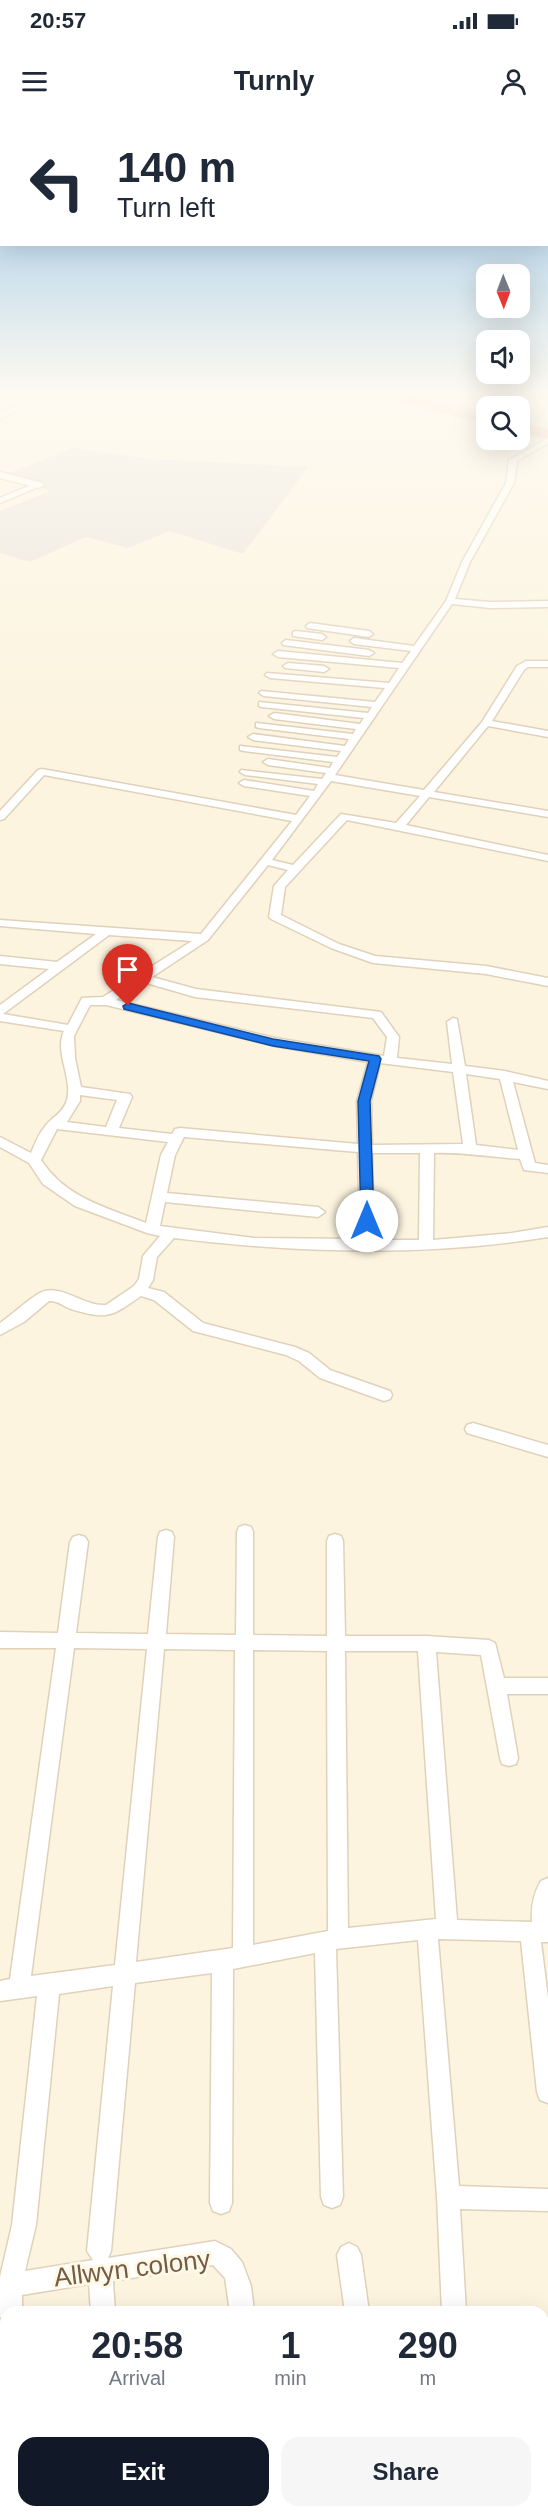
<!DOCTYPE html>
<style>
body{margin:0;font-family:Arial,sans-serif;background:#f6f6f7;color:#1f2937;height:100vh;display:flex;flex-direction:column;font-size:22px;white-space:nowrap}
*{box-sizing:border-box;margin:0}
p{font-size:20px;color:#747a83}
.icon{flex:none;width:33px;height:33px;fill:none;stroke:currentColor;stroke-width:2;stroke-linecap:round;stroke-linejoin:round}
.map{position:relative;flex:1;overflow:hidden}
.side{position:absolute;left:0px;top:2186px;width:549px;height:212px;display:flex;flex-direction:column;background:#fff;border-radius:18px 18px 0 0;box-shadow:0 6px 24px #0002}
.side>*{flex:none}
.hud{position:absolute;left:0px;top:0px;width:549px;height:126px;box-shadow:0 6px 24px #0002;background:#fff;color:#1f2937;overflow:hidden}
.needle{width:39px;rotate:179deg}
.tools{position:absolute;left:476px;top:144px;display:grid;gap:12px}
.tools a{display:grid;place-items:center;width:54px;height:54px;border-radius:12px;background:#fff;box-shadow:0 6px 24px #0002;font-size:30px}
.pin{position:absolute;display:grid;place-items:center;width:51px;height:51px;color:#fff;margin:-62px -26px;border-radius:50% 50% 50% 0;rotate:-45deg;box-shadow:0 0 6px #0007}
.pin .icon{rotate:45deg}
.me{position:absolute;width:66px;margin:-33px;rotate:0deg;stroke-linejoin:round;filter:drop-shadow(0 0 4px #0008)}
.turn{display:flex;align-items:center;gap:21px;height:126px;padding:0 18px;font-size:27px}
.turn .icon{width:78px;height:78px;stroke-width:2.5}
.turn b{display:block;font-size:42px;line-height:51px}
.eta{display:flex;justify-content:space-evenly;align-items:center;height:102px;text-align:center}
.eta b{font-size:36px;font-weight:700;line-height:42px}
.primary-button{display:flex;gap:12px;margin-top:auto;padding:12px 18px}
.primary-button a{flex:1;height:69px;border-radius:18px;background:#111827;color:#fff;font-size:24px;font-weight:700;line-height:69px;text-align:center}
.primary-button a+a{background:#f6f6f7;color:#1f2937}
.status{display:flex;justify-content:space-between;align-items:center;height:42px;padding:0 30px;background:#fff;direction:ltr}
.status svg{height:16px;fill:currentColor}
header{display:flex;justify-content:space-between;align-items:center;height:78px;padding:0 18px;background:#fff;font-size:27px;font-weight:700}
.map>svg:first-child{display:block}
.industrial{fill:#eae4db}
.lines{fill:none;stroke-linecap:round;stroke-linejoin:round}
.street-casing{stroke:#e0d1bb;stroke-width:3}
.secondary-casing{stroke:#e5d2b9;stroke-width:3}
.highway-casing{stroke:#e0dbd7;stroke-width:3}
.street{fill:#fff;fill-rule:evenodd}
.secondary{fill:#fff;fill-rule:evenodd}
.highway{fill:#f7b995;fill-rule:evenodd}
.route{fill:#1a73e8;stroke:#114b97;stroke-width:1.5}
.labels{text-anchor:middle;dominant-baseline:central;stroke-width:6;stroke-linejoin:round;paint-order:stroke}
.near-street-label{font-size:26px;fill:#725b47;stroke:#fff8e5}
</style>
<div class="status"><b>20:57</b><svg viewBox="0 0 49 12"><path d="M0 12V9h3v3zM5 12V6h3v6zM10 12V3h3v9zM15 12V0h3v12zM26 1h20v11H26zM47 4h2v5h-2z"/></svg></div>
<header><svg class="icon" aria-label="menu" viewBox="0 0 24 24"><path d="M4 6h16M4 12h16M4 18h16"/></svg>Turnly<svg class="icon" aria-label="person" viewBox="0 0 24 24"><circle cx="12" cy="8" r="4"/><path d="M4 21q1-7 8-7t8 7"/></svg></header>
<div class="map">
<svg width="548" height="2396" viewBox="0 0 548 2396">
<rect width="100%" height="100%" fill="#fcf4df"/>
<path class="industrial" d="M73 328 150 339 308 347 243 434 170 411 128 428 86 417 30 442 0 433V391L51 371 4 355Z"/>
<g class="lines">
<defs>
<path id="street" d="M47 273H56L0 299V294Z
M511 273H523L486 286V289L474 294 471 292Z
M527 273 548 276V280L528 274Z
M548 318V323L517 341 514 363 470 442 455 479 490 482 548 481V487L490 488 452 484 335 655 424 670 482 602 517 546 526 541H548V547H528L524 550 492 601 548 611V617L488 606 434 672 548 691V697L429 677 406 705 548 735V741L347 700 285 767 281 795 339 824 375 836 486 846 548 858V866L486 854 373 843 331 828 271 799 269 797 274 766 288 750 268 745 208 820 152 857 196 869 381 892 399 917 397 938 452 944 447 902 453 898 457 899 465 946 505 951 548 961V969L513 962 535 1043 548 1045V1053L524 1050 520 1039C491 1037 463 1032 434 1033L433 1120 512 1113 548 1107V1117C425 1137 297 1133 174 1118L157 1137 153 1160 148 1168 164 1172 203 1203 295 1227 309 1233 330 1250 390 1271 392 1275 390 1279 384 1281 320 1258 299 1241 286 1235 193 1211 154 1180 141 1176C111 1197 107 1200 71 1189 63 1186 57 1180 49 1181L24 1202 0 1215V1203C13 1194 25 1182 38 1174 59 1161 83 1187 106 1185L134 1166 139 1159 143 1136 160 1116 147 1113 75 1086 43 1064 29 1043 0 1027V1017L31 1033C35 1024 38 1015 44 1008 51 997 63 994 67 980 73 958 54 932 64 911L0 901V885L49 849 0 844V836L57 842 96 814 0 806V800L201 814 292 701 44 655 4 699 0 700V691L38 650 42 649 296 695 310 676 244 666 239 663 244 660 314 671 318 664 245 655 240 652 241 650 322 659 326 653 268 645 263 642 268 639 330 648 333 642 244 631 240 630V626L337 637 341 631 253 620 248 617 253 614 345 626 349 619 259 608 256 607V603L353 614 356 609 274 599 269 596 274 593 360 604 364 598 262 587 259 586V582L368 593 372 587 264 576 259 573 261 571 375 582 385 568 270 558 265 555 267 553 389 563 399 548 278 537 273 534 278 531 402 543 411 531 354 524 350 521 354 518 414 526 446 481 462 442 506 363 509 340ZM331 661 420 676 396 703 341 694 293 745 272 740ZM109 815 192 821 103 877 82 878 68 905 3 894ZM143 862 195 877 373 898 387 917 384 936 275 918 116 880ZM90 885H106L275 926 368 942 357 981 358 1024 180 1008 175 1009 172 1014 119 1008 132 977 130 974 81 967 75 938 74 916ZM380 943 453 952 463 1024 372 1025 371 981ZM466 954 500 959 518 1030 476 1025ZM80 975 117 980 106 1007 67 1002 80 981ZM57 1009 168 1022 161 1035 146 1103C105 1087 66 1078 41 1040ZM184 1017 358 1032 360 1119 254 1118 160 1106 165 1082 318 1097 325 1092 318 1087 167 1073 175 1035ZM372 1033H420L419 1120H374Z
M36 363 43 365 0 383V378Z
M310 503 369 511 373 514 369 517 307 508 306 506Z
M296 511 322 514 326 517 322 520 293 516V512Z
M286 520 369 530 374 533 369 536 283 525 282 523Z
M288 543 324 546 329 549 324 552 285 548 283 546Z
M473 1303 548 1325V1337L467 1313 465 1309 467 1305Z
M245 1405 251 1407 253 1412V1515L327 1516V1421L329 1416 335 1414 341 1416 343 1421 345 1516H426L489 1520 495 1523 504 1558H548V1574H507L518 1638 516 1644 509 1646 502 1644 500 1638 481 1535 436 1532 457 1800 532 1802C531 1787 533 1774 541 1761L548 1758V1822H541L548 1878V1983L540 1980 537 1972 521 1821 438 1819 459 2066 548 2069V2091L460 2089 466 2192H442L437 2077 418 1820 336 1829 343 2077 340 2085 332 2088 324 2085 321 2077 315 1833 233 1849 232 2083 229 2091 221 2094 213 2091 210 2083 212 1853 135 1863 111 2131 108 2138 215 2121 231 2129 242 2142 251 2166 254 2192H230L225 2158 213 2145 113 2161 115 2192H91L89 2164 22 2175V2192H6V2202L0 2197V2157L12 2105 37 1876 0 1881V1861L10 1859 56 1528H0V1512L58 1513 70 1422 73 1417 79 1415 85 1417 88 1422 76 1513 148 1514 158 1417 160 1412 166 1410 172 1412 174 1417 166 1514 236 1515 237 1412 239 1407ZM74 1528 147 1529 115 1845 31 1856ZM164 1529 235 1530 233 1828 136 1842ZM253 1530 327 1531 328 1811 253 1825ZM345 1531H418L436 1799 348 1808ZM113 1866 87 2131 93 2140 25 2151 36 2105 59 1874Z
M349 2123 357 2127 361 2135 369 2192H345L337 2135 341 2127Z
M6 2387V2391H30V2396H4Z
M101 2391H127L128 2396H102Z
M245 2391H271V2396H245Z
M373 2391H399L400 2396H374Z"/>
<path id="secondary" d="M364 273H391L404 277 399 280Z
M403 273H418L436 281 431 284Z
M0 352 43 363 44 365 39 368 0 358Z"/>
<path id="highway" d="M378 273H399L486 295V303L380 276Z
M519 303 548 310V318L519 311Z"/>
</defs>
<use href="#street" class="street-casing"/>
<use href="#secondary" class="secondary-casing"/>
<use href="#highway" class="highway-casing"/>
<use href="#street" class="street"/>
<use href="#secondary" class="secondary"/>
<use href="#highway" class="highway"/>
</g>
<linearGradient id="sky" x2="0" y2="1"><stop stop-color="#93c3e7"/><stop offset="0.45" stop-color="#fefaf1"/><stop offset="1" stop-color="#fefaf1" stop-opacity="0"/></linearGradient>
<rect width="548" height="609" fill="url(#sky)"/>
<path class="route" d="M128 883 273 919 379 936 381 939 370 981 374 1101 372 1104 367 1105 361 1101 358 981 369 941 273 926 124 889 123 886Z"/>
<g class="labels">
<g class="near-street-label">
<text transform="translate(132 2148) rotate(-7)">Allwyn colony</text>
</g>
</g>
</svg>
<div class="tools">
<a><svg class="needle" viewBox="-14 -14 28 28"><path d="M0-13l5 13h-10z" fill="#e53935"/><path d="M0 13l5-13h-10z" fill="#747a83"/></svg></a>
<a><svg class="icon" aria-label="sound" viewBox="0 0 24 24"><path d="M4 9h4l5-4v14l-5-4H4zM17 9q2 3 0 6"/></svg></a>
<a><svg class="icon" aria-label="search" viewBox="0 0 24 24"><circle cx="10" cy="10" r="6"/><path d="M15 15l6 6"/></svg></a>
</div>
<div class="pin" style="left:128px;top:886px;background:#d93025"><svg class="icon" aria-label="arrive" viewBox="0 0 24 24"><path d="M6 21V4h12l-3 4 3 4H6"/></svg></div>
<svg class="me" style="left:367px;top:1101px" viewBox="-20 -20 40 40"><circle r="19" fill="#fff"/><path d="M0-13L10 11 0 6-10 11z" fill="#1a73e8"/></svg>
<div class="hud">
<div class="turn"><svg class="icon" aria-label="left" viewBox="0 0 24 24"><path d="M17 20v-9H6M10 6l-5 5 5 5"/></svg><div><b>140 m</b>Turn left</div></div>
</div>
<section class="side">
<div class="eta">
<div><b>20:58</b><p>Arrival</p></div>
<div><b>1</b><p>min</p></div>
<div><b>290</b><p>m</p></div>
</div>
<div class="primary-button"><a>Exit</a><a>Share</a></div>
</section>
</div>
